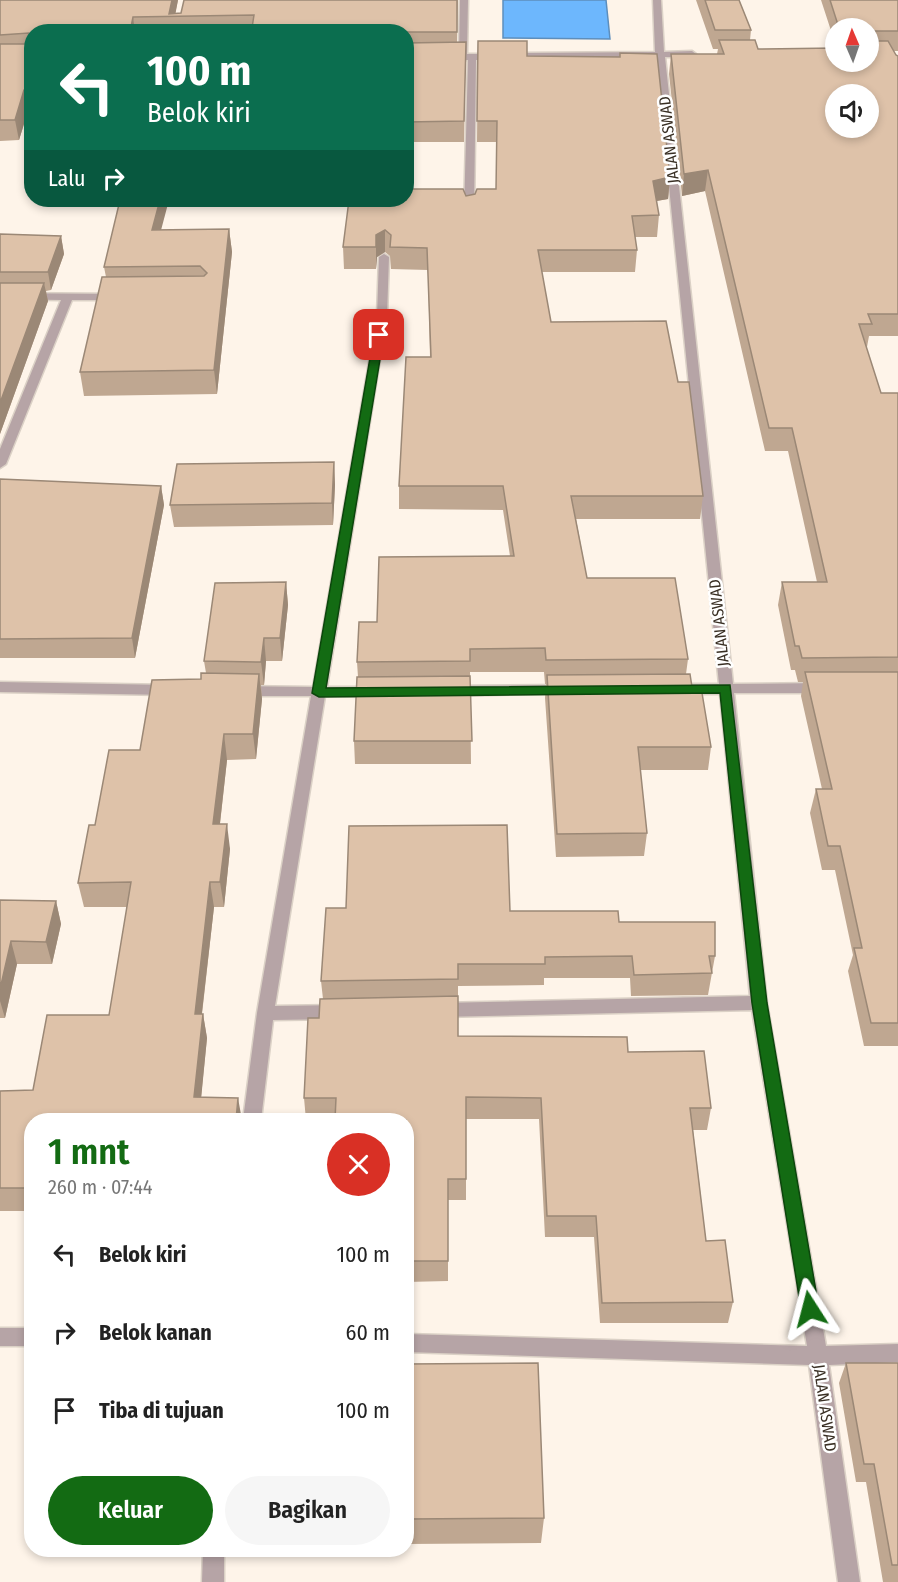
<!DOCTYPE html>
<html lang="id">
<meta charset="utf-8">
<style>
body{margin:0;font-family:"Fira Sans Condensed",sans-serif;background:#f6f6f6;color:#222;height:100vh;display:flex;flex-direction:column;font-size:22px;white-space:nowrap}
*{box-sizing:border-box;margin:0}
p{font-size:20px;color:#767676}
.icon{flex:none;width:33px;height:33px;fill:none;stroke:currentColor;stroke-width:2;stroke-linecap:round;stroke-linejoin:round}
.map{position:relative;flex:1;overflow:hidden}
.drawer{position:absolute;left:24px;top:1113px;width:390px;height:444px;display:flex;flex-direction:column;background:#fff;border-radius:24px;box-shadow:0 3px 9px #0003}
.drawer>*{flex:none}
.hud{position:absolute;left:24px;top:24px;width:390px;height:183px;border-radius:24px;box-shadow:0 3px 9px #0003;background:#0b6e4f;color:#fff;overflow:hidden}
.needle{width:39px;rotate:358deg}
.tools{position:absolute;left:825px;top:18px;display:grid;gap:12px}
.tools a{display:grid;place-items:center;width:54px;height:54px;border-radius:50%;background:#fff;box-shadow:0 3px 9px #0003;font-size:30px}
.pin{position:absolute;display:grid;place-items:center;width:51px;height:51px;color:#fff;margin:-26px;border-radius:12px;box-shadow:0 3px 9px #0006}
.me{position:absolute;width:66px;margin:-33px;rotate:351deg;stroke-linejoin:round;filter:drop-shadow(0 0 4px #0008)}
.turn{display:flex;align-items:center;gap:21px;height:126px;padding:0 24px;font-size:27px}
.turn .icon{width:78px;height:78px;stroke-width:2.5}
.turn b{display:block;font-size:42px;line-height:51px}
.then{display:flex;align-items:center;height:57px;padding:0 24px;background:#0003;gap:12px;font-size:22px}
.round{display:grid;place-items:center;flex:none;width:63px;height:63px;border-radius:32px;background:#f6f6f6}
.head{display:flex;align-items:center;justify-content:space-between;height:102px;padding:0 24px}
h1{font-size:36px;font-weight:600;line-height:45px;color:#136b13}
.primary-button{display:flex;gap:12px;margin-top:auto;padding:12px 24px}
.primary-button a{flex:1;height:69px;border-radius:36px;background:#136b13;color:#fff;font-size:24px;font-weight:600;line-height:69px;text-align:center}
.primary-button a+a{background:#f6f6f6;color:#222}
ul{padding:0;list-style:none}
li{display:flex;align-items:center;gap:18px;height:78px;padding:0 24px}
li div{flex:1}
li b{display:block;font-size:22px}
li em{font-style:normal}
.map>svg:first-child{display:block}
.water{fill:#6db7fd;stroke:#5d8ebc;stroke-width:1.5}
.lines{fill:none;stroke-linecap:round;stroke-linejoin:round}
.minor-casing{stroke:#dbd1c6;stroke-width:3}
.minor{fill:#b6a4a6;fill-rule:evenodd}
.wall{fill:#bfa791}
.shaded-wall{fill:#9b8876}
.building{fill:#dec2a9;stroke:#9b8876;stroke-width:1.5;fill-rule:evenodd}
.route{fill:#136b13;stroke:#0c460c;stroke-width:1.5}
.labels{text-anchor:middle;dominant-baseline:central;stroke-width:5;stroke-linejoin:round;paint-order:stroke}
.street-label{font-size:16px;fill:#392f24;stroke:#fff}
</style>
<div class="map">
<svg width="898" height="1582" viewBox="0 0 898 1582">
<rect width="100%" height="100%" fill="#fef4e9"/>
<path class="water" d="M503 0H606L610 39 503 38Z"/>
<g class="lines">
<defs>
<path id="minor" d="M460 0H468L467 54H497L501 57 497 60H476L474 213 469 216 464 213 468 60H406V54H459Z
M653 0H661L664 52 692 51 696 54 692 57H665L733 684 823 683 830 688 823 693H734L767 1003 826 1346 898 1344V1362L829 1365 860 1582H838L809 1365 406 1352V1334L807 1346 752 1010 439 1017 433 1015 431 1010 433 1005 439 1003 750 996 720 694H682L675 689 682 684H719L656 57 524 59 520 56 524 53 655 52Z
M384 254 389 257 387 316 327 687H376L383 692 376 697 325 696 275 1006 340 1005 346 1007 348 1012 346 1017 340 1019 273 1020 261 1120H243L257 1013 311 696H241L234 691 241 686 313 687 377 316 379 257Z
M0 293 117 294 122 297 117 300H72L6 464 0 468V449L61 300 0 299Z
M0 682 169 685 176 690 169 695 0 692Z
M565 685 570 687 572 690 570 693 451 696 444 691 451 686Z
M0 1328H32V1346H0Z
M203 1550H224V1582H202Z"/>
</defs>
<use href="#minor" class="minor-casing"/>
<use href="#minor" class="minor"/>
</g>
<path class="wall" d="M0 0H178L175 14 458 0 457 42H466L464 142H406V32H32V110L28 111 19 140 0 141Z
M696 0H739L751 30 750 40 758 49 836 62 868 28H836V46L821 0H898V51H893L896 55 898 56V336H869L867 347H866L881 393H898V1046H864L848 971 853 955 835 870H822L810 813 816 789H822L801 696 803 682H798L795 670H791L778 605 782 582H817L788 451H765L705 191 682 196 669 74 671 54H717L718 49H713Z
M478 41 527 56 619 57 620 53 670 177 668 199 656 201 659 215 657 237H635L637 250 635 272H542L551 322 678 382 703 496 700 519H576L587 578 688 659 686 674 692 687 711 747 708 770H640L647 833 644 856 556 857 545 698 546 684H545L544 672H470L471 764H355L354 741 358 677 357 662 377 622 510 556 503 510 399 509V486L430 357 428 270 391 269 390 256 385 252 377 257 376 269H344L343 247 466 196 496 189 497 142H477Z
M229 229 232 252 217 394 84 396 80 372 106 277 104 267 161 230Z
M0 234 61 236 64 254 51 290 46 291 48 301 0 434Z
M334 462 335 485 333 525 174 527 170 505Z
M0 479 161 486 164 505 135 658H0Z
M286 582 288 605 282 661H266L264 685H261L262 699 256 759 227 760 220 824 230 849 224 907H214L202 1014H203L207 1038 201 1097 32 1120V1211H0V1091L33 1090 109 1015 127 907H84L78 883 95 825 140 750 206 673 204 661Z
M0 900 56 901 61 924 52 964H17L5 1018H0Z
M510 911 619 922 715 956 708 995 631 996 630 978H544V985L458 986V1036L628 1052 711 1108 707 1130H693L706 1241 733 1302 728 1323H600L594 1237H545L539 1119H466V1200H448V1281L406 1282V1120H306L304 1098 323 999 321 981Z
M846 1363H898V1582H883L866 1482H856L839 1383Z
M406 1364 544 1518 541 1543 406 1544Z
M82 1550H183V1557H85Z"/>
<path class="shaded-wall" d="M172 0H178L175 16 169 14Z
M133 17 135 32H130Z
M24 90 28 111 19 140 15 120Z
M708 170 705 191 682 196 684 174Z
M670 177 668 199 651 202 653 181Z
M160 200H169L155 253 152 230Z
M229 229 232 252 217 394 214 370Z
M385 230V252L377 257 376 269V235Z
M61 236 64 254 51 290 48 272Z
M44 283 48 301 0 434V403Z
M334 462 335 485 333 525 332 503Z
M161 486 164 505 135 658 132 638Z
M286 582 288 605 282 661 280 638Z
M264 638 266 661 264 685 261 662Z
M259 674 262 699 256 759 253 734Z
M224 734 227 760 217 849 213 824Z
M227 824 230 849 224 907 220 882Z
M210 882 214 907 199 1038 195 1014Z
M56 901 61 924 52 964 46 942Z
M11 941 17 964 5 1018 0 1001V989Z
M203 1014 207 1038 199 1120 194 1097Z
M238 1098 242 1120H236Z"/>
<path class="building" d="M0 0H172L169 14 181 13 184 0H457V32H361V28H252L254 15 133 17 130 32H32V90H24L15 120H0V44H29L31 41 29 33 0 35Z
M705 0H739L751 30H715Z
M830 0H898V31H871L869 33 870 41H888L896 55 898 56V314H868L872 324H859L881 393H898V657L802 658 799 646H795L782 582H827L792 428H769L708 170 684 174 671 54H724L719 40H755L758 49 836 48V62H868V28H839ZM836 94H868V128H836Z
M478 41H527V56L620 57V53L657 54 670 177 653 181 659 215 632 216 637 250H538L551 322 666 321 678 382H689L703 496H571L587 578H675L688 659 546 660 545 648 470 649V661L357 662 359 622H377L379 557 514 556 503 486H399L406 357H431L427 248 390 247 391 235 385 230 376 235V247H343L349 200H406V189H463L466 196 475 194 477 189H496L497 121H477Z
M466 42 464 121 406 122V43Z
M120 200H160L152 230 229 229 214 370 80 372 102 277 204 276 207 273 200 266 104 267Z
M0 234 61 236 48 272H0Z
M0 283H44L0 403Z
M334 462 332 503 170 505 177 464Z
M0 479 161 486 132 638 0 639Z
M286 582 280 638H264L261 662 204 661 215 583Z
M805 672H898V1023H871L854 948H862L840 846H828L816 789H832Z
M201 673 259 674 253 734H224L213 824H227L220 882H210L195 1014H203L194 1097 238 1098 236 1120H32V1188H0V1091L33 1090 47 1015H109L131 882 78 883 89 825H95L109 750H140L152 680 201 679Z
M690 674 692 687H701L711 747H638L647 833 557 834 547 675Z
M470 676 472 741H354L357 677Z
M507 825 510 911H618L619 922H715V956H709L712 973 634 975 632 956 545 957V964H458V979L321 981 326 908H346L349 826Z
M0 900 56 901 46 942 11 941 0 989Z
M458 996V1036L627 1037 628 1052 704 1051 711 1108H690L706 1241 725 1240 733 1302 602 1303 596 1216H547L541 1098 466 1097V1179H448V1261H406V1120H335L336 1098H304L308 1018H319L320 999Z
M538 1363 544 1518 406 1519V1364Z
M846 1363H898V1565H892L874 1464H864Z"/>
<path class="route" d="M379 332 384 335 326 688 730 685 767 1003 819 1309 816 1315 810 1317 804 1315 801 1309 752 1003 720 693 319 697 312 693 374 335Z"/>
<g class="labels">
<g class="street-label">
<text transform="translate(669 140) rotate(-96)">JALAN ASWAD</text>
<text transform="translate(719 623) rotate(-96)">JALAN ASWAD</text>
<text transform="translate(825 1408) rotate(82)">JALAN ASWAD</text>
</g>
</g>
</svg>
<div class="tools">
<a><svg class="needle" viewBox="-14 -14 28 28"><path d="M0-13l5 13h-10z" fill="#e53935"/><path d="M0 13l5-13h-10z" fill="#767676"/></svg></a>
<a><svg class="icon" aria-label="sound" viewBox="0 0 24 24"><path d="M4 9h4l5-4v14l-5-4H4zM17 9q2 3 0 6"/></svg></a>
</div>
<div class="pin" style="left:379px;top:335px;background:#d93025"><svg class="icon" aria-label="arrive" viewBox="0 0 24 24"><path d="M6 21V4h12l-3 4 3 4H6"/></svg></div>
<svg class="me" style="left:810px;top:1309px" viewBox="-20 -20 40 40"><path d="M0-17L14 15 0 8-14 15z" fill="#136b13" stroke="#fff" stroke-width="4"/></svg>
<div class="hud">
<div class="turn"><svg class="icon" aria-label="left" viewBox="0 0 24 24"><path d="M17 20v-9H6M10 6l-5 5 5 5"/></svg><div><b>100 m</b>Belok kiri</div></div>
<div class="then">Lalu<svg class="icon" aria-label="right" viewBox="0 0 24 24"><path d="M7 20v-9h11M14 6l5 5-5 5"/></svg></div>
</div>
<section class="drawer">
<div class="head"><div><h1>1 mnt</h1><p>260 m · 07:44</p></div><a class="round" style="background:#d93025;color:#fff"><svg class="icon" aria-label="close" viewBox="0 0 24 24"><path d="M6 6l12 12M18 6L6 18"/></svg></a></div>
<ul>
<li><svg class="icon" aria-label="left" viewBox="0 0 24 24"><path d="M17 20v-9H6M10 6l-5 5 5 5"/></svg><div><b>Belok kiri</b></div><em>100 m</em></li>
<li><svg class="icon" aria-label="right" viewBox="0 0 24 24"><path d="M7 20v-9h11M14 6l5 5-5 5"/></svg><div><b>Belok kanan</b></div><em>60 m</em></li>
<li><svg class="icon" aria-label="arrive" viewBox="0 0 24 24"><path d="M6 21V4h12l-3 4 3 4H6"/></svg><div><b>Tiba di tujuan</b></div><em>100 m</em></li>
</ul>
<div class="primary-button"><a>Keluar</a><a>Bagikan</a></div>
</section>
</div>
